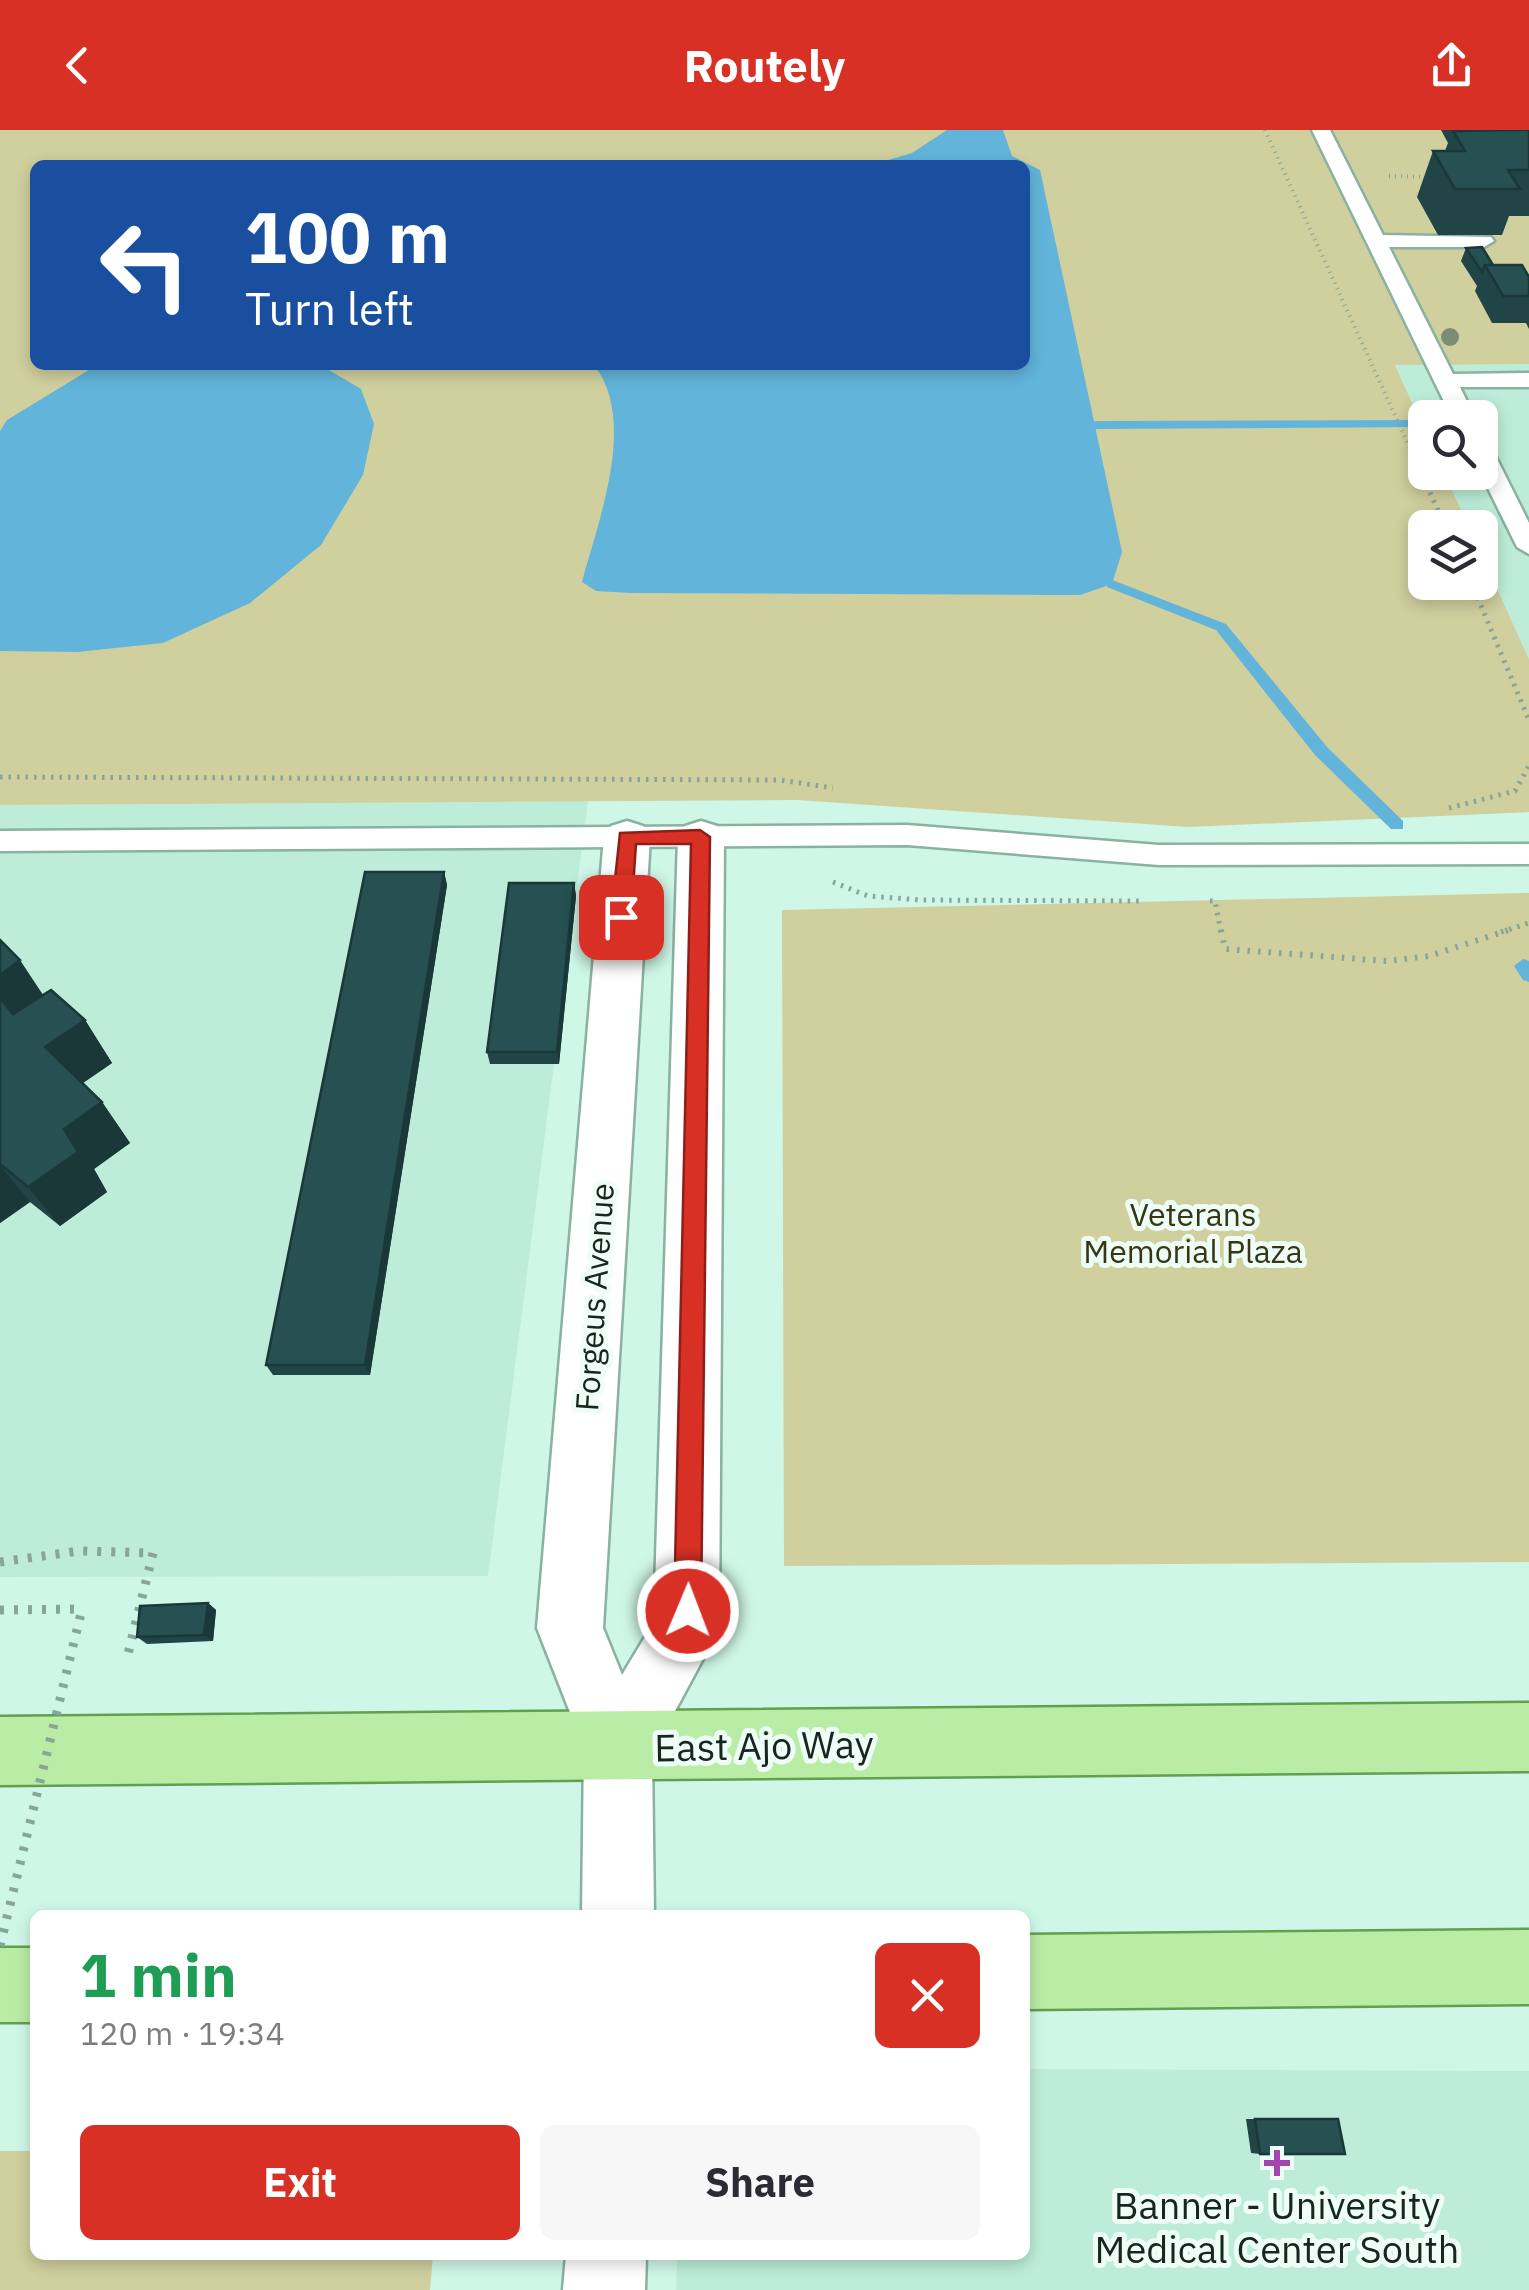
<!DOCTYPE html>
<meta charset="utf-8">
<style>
body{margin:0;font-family:"IBM Plex Sans",sans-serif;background:#f7f7f7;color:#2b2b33;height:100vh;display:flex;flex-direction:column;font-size:38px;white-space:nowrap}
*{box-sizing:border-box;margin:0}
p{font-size:32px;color:#7c7c81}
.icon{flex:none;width:55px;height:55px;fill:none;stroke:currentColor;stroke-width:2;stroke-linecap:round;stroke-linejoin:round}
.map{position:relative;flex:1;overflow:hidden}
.drawer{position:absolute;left:30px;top:1780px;width:1000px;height:350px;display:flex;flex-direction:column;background:#fff;border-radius:15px;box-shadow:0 5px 15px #0003}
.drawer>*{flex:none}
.top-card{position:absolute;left:30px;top:30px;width:1000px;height:210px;border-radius:15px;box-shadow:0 5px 15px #0003;background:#1a4fa0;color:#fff;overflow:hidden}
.buttons{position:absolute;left:1408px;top:270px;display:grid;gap:20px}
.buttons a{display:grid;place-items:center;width:90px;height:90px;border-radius:15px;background:#fff;box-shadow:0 5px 15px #0003;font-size:50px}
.pin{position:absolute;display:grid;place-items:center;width:85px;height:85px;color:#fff;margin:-42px;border-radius:20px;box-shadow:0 5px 15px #0006}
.me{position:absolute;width:110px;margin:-55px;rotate:1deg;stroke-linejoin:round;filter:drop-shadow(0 0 8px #0008)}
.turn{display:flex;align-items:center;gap:35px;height:210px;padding:0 50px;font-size:45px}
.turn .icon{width:130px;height:130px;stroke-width:2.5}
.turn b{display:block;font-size:70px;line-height:85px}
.round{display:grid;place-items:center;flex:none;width:105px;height:105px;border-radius:15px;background:#f7f7f7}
.summary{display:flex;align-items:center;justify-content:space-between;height:170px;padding:0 50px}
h1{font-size:60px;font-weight:800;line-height:75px;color:#1e9e55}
.action{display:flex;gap:20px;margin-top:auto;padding:20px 50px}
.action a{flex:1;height:115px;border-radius:15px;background:#d93025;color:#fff;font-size:40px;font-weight:800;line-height:115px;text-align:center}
.action a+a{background:#f7f7f7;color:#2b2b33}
header{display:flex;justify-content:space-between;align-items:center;height:130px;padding:0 50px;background:#d93025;color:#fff;font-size:45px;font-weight:800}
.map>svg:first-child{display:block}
.built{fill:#bdedd9}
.green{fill:#d0cf9e;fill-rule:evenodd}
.water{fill:#62b4da}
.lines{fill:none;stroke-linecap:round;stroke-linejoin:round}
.stream{fill:#62b4da;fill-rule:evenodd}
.lane-casing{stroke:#8ab1a1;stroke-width:5}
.street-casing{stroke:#8ab1a1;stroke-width:5}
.primary-casing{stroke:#629f4f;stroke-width:5}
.path-far3{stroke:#87a599;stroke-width:4;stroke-dasharray:1 5;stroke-linecap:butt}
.path-far2{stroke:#87a599;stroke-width:5;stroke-dasharray:2.5 6;stroke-linecap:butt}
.path-far1{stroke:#87a599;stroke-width:6;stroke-dasharray:2.5 8;stroke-linecap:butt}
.path{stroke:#87a599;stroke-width:9;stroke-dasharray:4 10;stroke-linecap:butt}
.lane{fill:#fff;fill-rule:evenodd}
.street{fill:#fff;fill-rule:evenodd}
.primary{fill:#b9eca5;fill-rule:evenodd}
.path-bridge{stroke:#87a599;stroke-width:9;stroke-dasharray:4 10;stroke-linecap:butt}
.tree{fill:#7b8d74}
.wall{fill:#214546}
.shaded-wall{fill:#1b3839}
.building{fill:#265051;stroke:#1b3839;stroke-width:2.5}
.route{fill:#d93025;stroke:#8d1f18;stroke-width:2.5}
.poi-dot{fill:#a345af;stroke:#eefef7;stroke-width:4}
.labels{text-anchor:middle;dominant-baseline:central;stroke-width:10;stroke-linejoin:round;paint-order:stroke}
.park-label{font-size:32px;fill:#373615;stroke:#eefef7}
.street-label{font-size:32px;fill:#172620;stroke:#eefef7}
.near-street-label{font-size:38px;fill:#172620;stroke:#eefef7}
.near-poi-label{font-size:38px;fill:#172620;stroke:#eefef7}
</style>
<header><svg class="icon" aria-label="back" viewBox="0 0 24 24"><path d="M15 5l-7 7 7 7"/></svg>Routely<svg class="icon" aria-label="share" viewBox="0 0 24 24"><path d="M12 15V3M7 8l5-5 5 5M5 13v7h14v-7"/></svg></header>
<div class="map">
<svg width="1529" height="2160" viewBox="0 0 1529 2160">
<rect width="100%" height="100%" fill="#cff7e7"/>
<path class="built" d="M1395 234H1529V529L1480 421V398L1469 397 1444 343 1480 342V288H1425V301Z
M588 671 488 1446 0 1447V675Z
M1025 1939 1529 1941V2160H676L677 2125H1025Z"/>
<path class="green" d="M0 0H1529V234L1395 235 1425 301V342L1444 343 1469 397 1425 398V452H1480V421L1529 529V682L1188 697 797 670 0 675ZM35 35H1025V235H35Z
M1529 763V1432L784 1436 782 780Z
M0 2021H35V2125H433L430 2160H0Z"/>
<path class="water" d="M947 0H1003L1012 26 1040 40 1122 422 1112 454 1080 465 631 463 596 461 582 452C598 391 638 291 594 235H1025V35H871L912 23Z
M106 235 322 236 361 259 374 294 363 345 321 415 250 473 163 513 77 522 0 521V301L7 290 94 237Z"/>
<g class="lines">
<path class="stream" d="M1419 290 1425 293 1424 297 1095 299 1089 295 1095 291Z
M1112 450 1226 494 1327 617 1403 691V699H1391L1315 625 1216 500 1107 457V451Z
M1523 829 1529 831V852L1523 850 1514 836Z"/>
<defs>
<path id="lane" d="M1312 0H1330L1383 105 1491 107 1494 111 1484 117H1389L1453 244 1529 243V257H1460L1475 288H1452Z
M1480 312 1492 319 1529 393V424L1517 417 1480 342Z
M907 695 1159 715 1529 714V734L1159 735 907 715 0 721V701Z"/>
<path id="street" d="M627 691 643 696 650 707 603 1498 622 1545 654 1492 678 707 685 696 701 691 717 696 724 707 719 1499 652 1624 654 1785H582L584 1618 537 1498 604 707 611 696Z
M566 2125H646L645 2160H563Z"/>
<path id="primary" d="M1529 1573V1641L0 1655V1587Z
M1529 1800V1874L1025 1879V1805Z
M0 1818H35V1892H0Z"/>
</defs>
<use href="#lane" class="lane-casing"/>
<use href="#street" class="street-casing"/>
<use href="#primary" class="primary-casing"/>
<path class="path-far3" d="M1265 0 1424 349
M1389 46 1424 47"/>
<path class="path-far2" d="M1423 347 1446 398
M1471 452 1529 590
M0 647 780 650 833 658
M1449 678 1515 661 1529 636
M833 752 868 766 921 770 1142 771
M1210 771H1215L1221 802
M1501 802 1529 793"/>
<path class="path-far1" d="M1221 800 1225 819 1387 831 1429 826 1509 800"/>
<path class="path" d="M0 1432 79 1421 153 1423 128 1524
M0 1480 82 1479"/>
<use href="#lane" class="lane"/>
<use href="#street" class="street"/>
<use href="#primary" class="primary"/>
<path class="path-bridge" d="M0 1816 82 1479"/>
</g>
<circle class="tree" cx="1450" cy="207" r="9"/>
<path class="wall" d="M1441 0H1529V86H1509L1502 105H1438L1417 67 1433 21H1445L1448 13Z
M1466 118 1493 135 1529 147V199L1526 193H1492L1475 161 1477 156 1461 131Z
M444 742 447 755 370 1245H273L266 1235Z
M574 753 576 766 559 934H490L487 922Z
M0 810 43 865 85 890 112 933 83 953 102 972 130 1013 94 1039 107 1062 60 1096 30 1072 0 1093Z
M208 1473 216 1480 213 1511 147 1514 137 1507Z
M1246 1989H1328L1260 2024 1251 2023Z"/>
<path class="shaded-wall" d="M444 742 447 755 370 1245 365 1235Z
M574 753 576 766 559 934 557 922Z
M20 830 49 874 19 897 0 871V845Z
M85 890 112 933 74 959 45 917Z
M102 972 130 1013 94 1039 107 1062 60 1096 28 1057 64 999Z
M0 1035 30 1072 0 1093Z
M208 1473 216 1480 213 1511 204 1505Z"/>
<path class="building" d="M1529 0V40H1508L1520 59H1455L1433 21H1465L1453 1Z
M1482 117 1493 135H1485L1482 142 1466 118Z
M1485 135H1522L1529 147V166H1503Z
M365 742H444L365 1235H266Z
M509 753H574L557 922H487Z
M0 810 20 830 0 845Z
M51 860 85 890 45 917 102 972 64 999 78 1022 28 1057 0 1034V868L13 884Z
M208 1473 204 1505 137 1507 140 1476Z
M1255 1989H1338L1345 2024H1260Z"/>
<path class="route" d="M700 700 710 707 701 1481 697 1491 688 1495 678 1491 674 1481 691 714H636L631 787 621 794 611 787 620 703Z"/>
<path class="poi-dot" d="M1272 2018h10v10h10v10h-10v10h-10v-10h-10v-10h10z"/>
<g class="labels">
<g class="park-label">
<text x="1193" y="1084">Veterans<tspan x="1193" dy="37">Memorial Plaza</tspan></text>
</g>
<g class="street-label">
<text transform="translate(594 1167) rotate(-86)">Forgeus Avenue</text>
</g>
<g class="near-street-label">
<text transform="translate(764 1615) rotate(-1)">East Ajo Way</text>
</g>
<g class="near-poi-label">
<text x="1277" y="2074">Banner - University<tspan x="1277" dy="44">Medical Center South</tspan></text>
</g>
</g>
</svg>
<div class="buttons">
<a><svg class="icon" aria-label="search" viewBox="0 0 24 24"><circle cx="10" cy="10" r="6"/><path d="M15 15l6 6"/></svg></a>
<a><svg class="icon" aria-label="layers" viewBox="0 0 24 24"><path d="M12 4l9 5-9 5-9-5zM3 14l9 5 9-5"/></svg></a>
</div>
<div class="pin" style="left:621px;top:787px;background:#d93025"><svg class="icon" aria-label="arrive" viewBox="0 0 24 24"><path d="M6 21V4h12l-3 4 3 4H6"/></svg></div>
<svg class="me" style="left:688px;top:1481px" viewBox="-20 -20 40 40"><circle r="17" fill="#d93025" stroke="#fff" stroke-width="3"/><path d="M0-11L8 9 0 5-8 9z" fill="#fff"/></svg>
<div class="top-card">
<div class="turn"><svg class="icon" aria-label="left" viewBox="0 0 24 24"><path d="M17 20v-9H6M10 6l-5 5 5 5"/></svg><div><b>100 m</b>Turn left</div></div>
</div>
<section class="drawer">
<div class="summary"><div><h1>1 min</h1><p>120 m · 19:34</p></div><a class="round" style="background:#d93025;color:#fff"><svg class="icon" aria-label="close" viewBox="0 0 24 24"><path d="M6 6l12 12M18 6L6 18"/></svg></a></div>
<div class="action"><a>Exit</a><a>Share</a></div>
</section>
</div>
